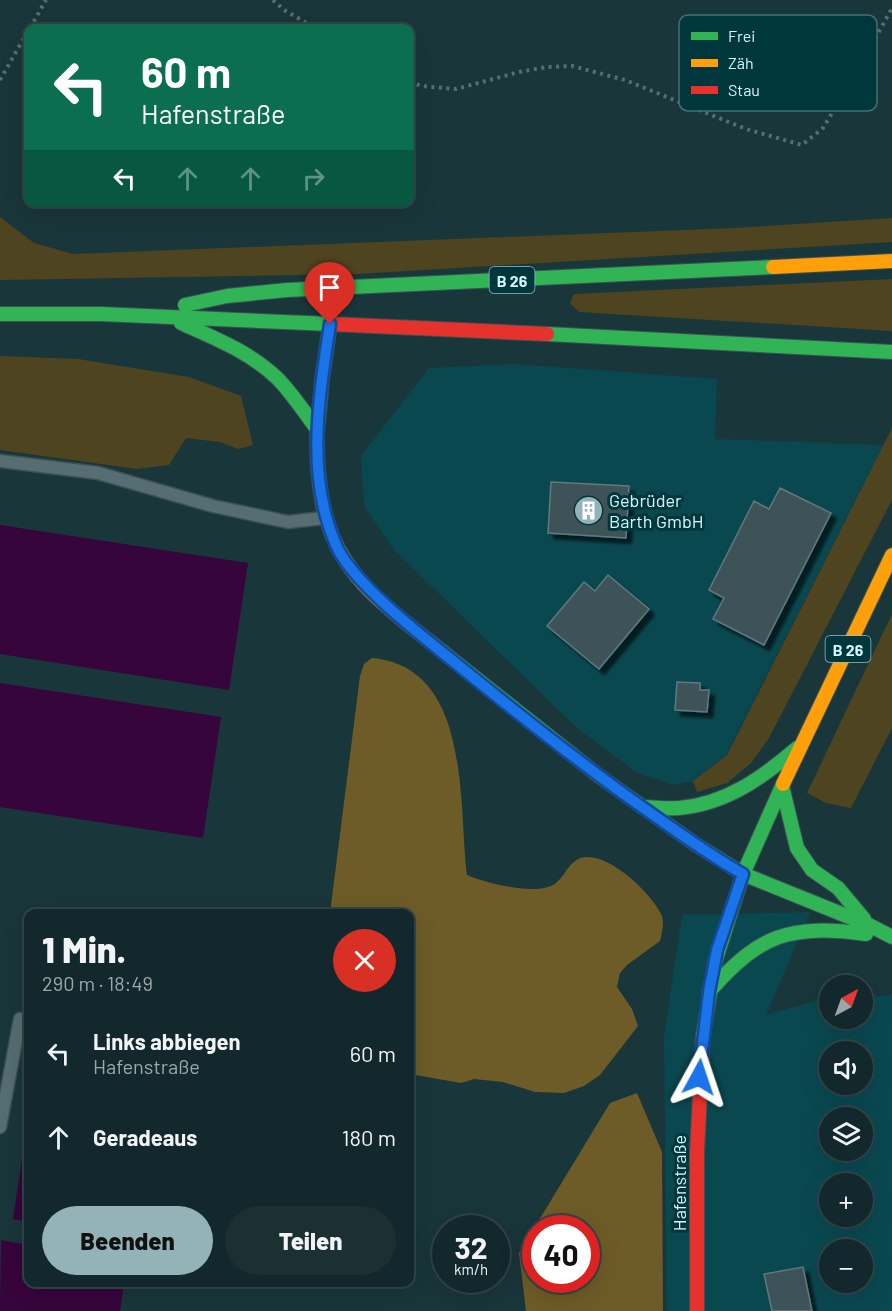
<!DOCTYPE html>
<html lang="de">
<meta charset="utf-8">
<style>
body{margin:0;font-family:Barlow,sans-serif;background:#1c3034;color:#f1f3f6;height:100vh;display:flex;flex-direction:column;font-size:22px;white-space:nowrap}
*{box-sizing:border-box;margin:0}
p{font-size:20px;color:#9da6a9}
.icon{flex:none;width:33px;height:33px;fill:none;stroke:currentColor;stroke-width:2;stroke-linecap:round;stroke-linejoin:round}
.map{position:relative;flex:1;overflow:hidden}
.side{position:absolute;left:24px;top:909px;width:390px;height:378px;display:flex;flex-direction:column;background:#13282c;border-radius:12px;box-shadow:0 6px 24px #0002,0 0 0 2px #324448}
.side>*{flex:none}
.hud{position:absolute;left:24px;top:24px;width:390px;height:183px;border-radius:12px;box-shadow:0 6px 24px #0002,0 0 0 2px #324448;background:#0b6e4f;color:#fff;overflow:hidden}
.needle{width:39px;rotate:41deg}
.controls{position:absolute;left:819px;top:975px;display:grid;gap:12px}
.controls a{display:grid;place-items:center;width:54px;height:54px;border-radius:50%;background:#13282c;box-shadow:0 6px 24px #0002,0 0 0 2px #324448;font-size:30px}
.speed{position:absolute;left:432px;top:1215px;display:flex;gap:12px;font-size:30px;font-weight:700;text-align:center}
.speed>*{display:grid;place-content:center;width:78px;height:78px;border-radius:50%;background:#13282c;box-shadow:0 6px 24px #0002,0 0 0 2px #324448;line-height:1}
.speed small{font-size:15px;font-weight:400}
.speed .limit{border:9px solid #d22;background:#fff;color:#111}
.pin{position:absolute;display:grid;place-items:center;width:51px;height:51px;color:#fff;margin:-62px -26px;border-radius:50% 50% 50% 0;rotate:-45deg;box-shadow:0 0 6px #0007}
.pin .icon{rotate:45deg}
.me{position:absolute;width:66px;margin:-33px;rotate:5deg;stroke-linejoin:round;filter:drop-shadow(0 0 4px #0008)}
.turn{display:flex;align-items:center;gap:21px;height:126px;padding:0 18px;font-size:27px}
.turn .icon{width:78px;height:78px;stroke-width:2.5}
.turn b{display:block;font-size:42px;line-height:51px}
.lanes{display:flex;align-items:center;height:57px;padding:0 18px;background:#0003;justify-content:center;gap:30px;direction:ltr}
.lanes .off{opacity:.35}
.round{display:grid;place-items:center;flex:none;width:63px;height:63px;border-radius:32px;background:#1c3034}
.headline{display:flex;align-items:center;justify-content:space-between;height:102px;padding:0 18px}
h1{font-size:36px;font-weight:800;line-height:45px}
.button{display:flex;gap:12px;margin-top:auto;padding:12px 18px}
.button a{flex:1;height:69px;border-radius:36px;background:#94b3b8;color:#111;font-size:24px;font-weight:800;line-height:69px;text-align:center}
.button a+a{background:#1c3034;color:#f1f3f6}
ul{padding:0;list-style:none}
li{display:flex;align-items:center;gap:18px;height:84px;padding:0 18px}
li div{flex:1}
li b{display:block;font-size:22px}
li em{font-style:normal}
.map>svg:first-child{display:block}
.built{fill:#0a4850;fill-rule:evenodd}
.green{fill:#4f4420}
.forest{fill:#6d5c27;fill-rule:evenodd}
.water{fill:#36053b}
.building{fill:#3c5359;stroke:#60787f;stroke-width:1.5;filter:url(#shadow)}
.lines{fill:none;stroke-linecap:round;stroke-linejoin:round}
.lane-casing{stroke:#3b5154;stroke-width:15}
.fast-casing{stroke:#3b5154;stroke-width:16}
.slow-casing{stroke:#3b5154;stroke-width:16}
.jam-casing{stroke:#3b5154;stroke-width:16}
.path{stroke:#586d71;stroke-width:4;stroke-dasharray:3 4.5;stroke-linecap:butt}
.lane{stroke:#566e71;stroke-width:12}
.fast{stroke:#30b455;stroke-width:14}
.slow{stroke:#ff9f0a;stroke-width:14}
.jam{stroke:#e5322d;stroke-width:14}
.route-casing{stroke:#114b97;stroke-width:15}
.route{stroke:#1a73e8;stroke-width:10}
.labels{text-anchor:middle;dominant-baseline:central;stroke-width:6;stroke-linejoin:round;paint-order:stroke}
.shield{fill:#00373d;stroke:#96bdc3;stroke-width:1.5}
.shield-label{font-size:16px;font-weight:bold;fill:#d7f7fc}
.poi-label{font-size:18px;fill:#d7f7fc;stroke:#00373d;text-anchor:start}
.street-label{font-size:18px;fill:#d7f7fc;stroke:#00373d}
.key{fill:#00373d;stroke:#407176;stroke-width:1.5}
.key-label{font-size:16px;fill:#d7f7fc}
</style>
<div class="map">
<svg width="892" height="1311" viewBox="0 0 892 1311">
<defs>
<filter id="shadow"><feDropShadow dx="5.5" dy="5.5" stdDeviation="1.5" flood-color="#0009"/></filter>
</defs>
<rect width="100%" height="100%" fill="#19363a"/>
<path class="built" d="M514 364 717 379 715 439 883 445 726 755 693 781 673 785 638 773 578 729 394 550 364 506 361 456 429 368Z
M810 912 766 1015 822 999 829 998 830 1018H862L863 997 892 995V1311H667L664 1036 682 915ZM830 1052H862V1084H830ZM830 1118H862V1150H830ZM830 1184H862V1216H830ZM830 1250H862V1282H830Z"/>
<path class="green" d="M0 217 34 243 73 254 735 228 892 218V242L357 274 0 280Z
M892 279V331L579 312 570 303 574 294Z
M0 356 78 359 189 377 241 396 253 445 238 449 220 442 186 438 169 465 137 469 0 450Z
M892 428V500L769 738 751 763 727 783 697 792 693 781 727 755Z
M892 614V728L851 808 826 803 807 793Z"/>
<path class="forest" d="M372 658C472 667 458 804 467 875 485 883 539 897 556 883 567 874 570 858 586 857 611 855 651 893 661 914 665 922 662 932 660 941L627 965 620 973 617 987 632 1009 638 1026 600 1075 584 1086 564 1093 535 1092 503 1082 474 1079 461 1083 410 1074V914L330 913 360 676 364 664Z
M637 1093 662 1152 663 1311H526L519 1253 610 1103ZM536 1228H586V1280H536Z"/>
<path class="water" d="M0 525 248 563 229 690 0 654Z
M0 683 221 717 203 838 0 807Z
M27 1126H28V1222L13 1219Z
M1 1240 28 1245V1282L124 1283 120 1311H0Z"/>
<path class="building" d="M551 482 629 486 626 538 548 533Z
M780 488 831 513 764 645 713 619 724 598 709 590 754 501 769 509Z
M608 575 649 609 599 669 547 626 584 582 595 591Z
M677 682 700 683V690H709L707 712 675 710Z
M803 1267 812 1311H772L764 1274Z"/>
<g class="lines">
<defs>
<path id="lane" d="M0 461 98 473 213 506 288 522 324 518
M0 1127 20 1019"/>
<path id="fast" d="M185 305 227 296 287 290 773 267
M0 314H101L330 324 322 380 317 435
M181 323C214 338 250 352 277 378 292 393 304 412 317 429
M547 334 892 352
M410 626 599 776 695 844 743 874 783 784
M782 786 797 848 812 870 838 888 864 919
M642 807C654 807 667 809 679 808 726 804 762 778 797 748
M709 992C760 934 789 924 866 934
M703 1036 715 962 743 874 869 925 892 937"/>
<path id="slow" d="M773 267 892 261
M317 435C317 477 321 524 345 560 361 586 387 607 410 626
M783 784 892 555"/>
<path id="jam" d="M330 324 547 334
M697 1311V1152L703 1036"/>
</defs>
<use href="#lane" class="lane-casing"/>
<use href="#fast" class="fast-casing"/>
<use href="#slow" class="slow-casing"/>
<use href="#jam" class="jam-casing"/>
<path class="path" d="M273 0 284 10 315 28
M30 28 46 0
M0 80 28 31
M410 81 421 86 456 89 519 72 547 67 572 66 625 80 746 129 802 145 823 128 854 77 892 8"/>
<use href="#lane" class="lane"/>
<use href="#fast" class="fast"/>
<use href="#slow" class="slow"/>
<use href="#jam" class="jam"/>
</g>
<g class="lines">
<defs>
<path id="route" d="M330 324C319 397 305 477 337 547 354 584 421 635 453 661 518 714 583 766 652 814 682 835 711 856 743 874L717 950 709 992 699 1077"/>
</defs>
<use href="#route" class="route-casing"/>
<use href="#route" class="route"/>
</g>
<defs>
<symbol id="building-disc" viewBox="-11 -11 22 22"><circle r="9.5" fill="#94b3b8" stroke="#00373d"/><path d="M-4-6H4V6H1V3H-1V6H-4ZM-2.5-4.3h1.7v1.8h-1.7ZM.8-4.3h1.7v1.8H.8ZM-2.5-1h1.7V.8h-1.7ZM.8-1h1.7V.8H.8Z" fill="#fff"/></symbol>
</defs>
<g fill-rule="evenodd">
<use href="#building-disc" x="572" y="494" width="33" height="33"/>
</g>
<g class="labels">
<g class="shield">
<rect x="489.5" y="267" width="45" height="26" rx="4.5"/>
<rect x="825.5" y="636" width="45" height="26" rx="4.5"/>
</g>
<g class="shield-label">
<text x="512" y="280">B 26</text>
<text x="848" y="649">B 26</text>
</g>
<g class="poi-label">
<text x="609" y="500">Gebrüder<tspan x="609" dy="21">Barth GmbH</tspan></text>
</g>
<g class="street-label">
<text transform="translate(679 1183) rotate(-90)">Hafenstraße</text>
</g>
</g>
<rect x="679" y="15" width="198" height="96" rx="9" class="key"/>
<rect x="691" y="32" width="27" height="8" fill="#30b455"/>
<rect x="691" y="59" width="27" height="8" fill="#ff9f0a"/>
<rect x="691" y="86" width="27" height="8" fill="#e5322d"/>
<g class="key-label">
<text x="728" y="42">Frei</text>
<text x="728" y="69">Zäh</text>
<text x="728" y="96">Stau</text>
</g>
</svg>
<div class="controls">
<a><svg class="needle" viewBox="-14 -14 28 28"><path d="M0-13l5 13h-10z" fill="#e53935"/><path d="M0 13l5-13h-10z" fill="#9da6a9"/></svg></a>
<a><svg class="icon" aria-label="sound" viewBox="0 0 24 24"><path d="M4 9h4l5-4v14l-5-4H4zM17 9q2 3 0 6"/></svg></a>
<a><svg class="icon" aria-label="layers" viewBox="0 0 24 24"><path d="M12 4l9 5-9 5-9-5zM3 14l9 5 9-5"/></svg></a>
<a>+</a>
<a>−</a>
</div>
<div class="speed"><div>32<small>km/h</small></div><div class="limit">40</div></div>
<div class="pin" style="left:330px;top:324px;background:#d93025"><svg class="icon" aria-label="arrive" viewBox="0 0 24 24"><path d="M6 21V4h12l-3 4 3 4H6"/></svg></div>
<svg class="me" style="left:699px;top:1077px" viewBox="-20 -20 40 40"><path d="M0-17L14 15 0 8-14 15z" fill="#1a73e8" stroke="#fff" stroke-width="4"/></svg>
<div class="hud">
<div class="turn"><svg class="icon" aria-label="left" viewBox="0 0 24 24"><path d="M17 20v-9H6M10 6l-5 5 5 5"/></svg><div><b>60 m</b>Hafenstraße</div></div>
<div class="lanes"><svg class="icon" aria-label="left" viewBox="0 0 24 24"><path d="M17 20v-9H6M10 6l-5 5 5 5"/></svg><svg class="icon off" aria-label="ahead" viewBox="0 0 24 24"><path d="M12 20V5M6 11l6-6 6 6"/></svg><svg class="icon off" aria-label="ahead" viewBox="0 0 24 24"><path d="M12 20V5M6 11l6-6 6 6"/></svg><svg class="icon off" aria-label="right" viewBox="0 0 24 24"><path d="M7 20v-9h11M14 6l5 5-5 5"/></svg></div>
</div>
<section class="side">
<div class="headline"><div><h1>1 Min.</h1><p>290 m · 18:49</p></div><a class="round" style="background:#d93025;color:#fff"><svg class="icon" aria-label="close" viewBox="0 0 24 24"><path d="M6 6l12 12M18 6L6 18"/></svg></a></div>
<ul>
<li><svg class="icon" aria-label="left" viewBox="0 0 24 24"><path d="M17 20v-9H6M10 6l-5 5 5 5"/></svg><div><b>Links abbiegen</b><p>Hafenstraße</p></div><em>60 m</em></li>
<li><svg class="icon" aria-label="ahead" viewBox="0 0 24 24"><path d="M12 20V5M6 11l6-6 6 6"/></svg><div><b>Geradeaus</b></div><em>180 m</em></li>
</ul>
<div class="button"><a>Beenden</a><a>Teilen</a></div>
</section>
</div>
